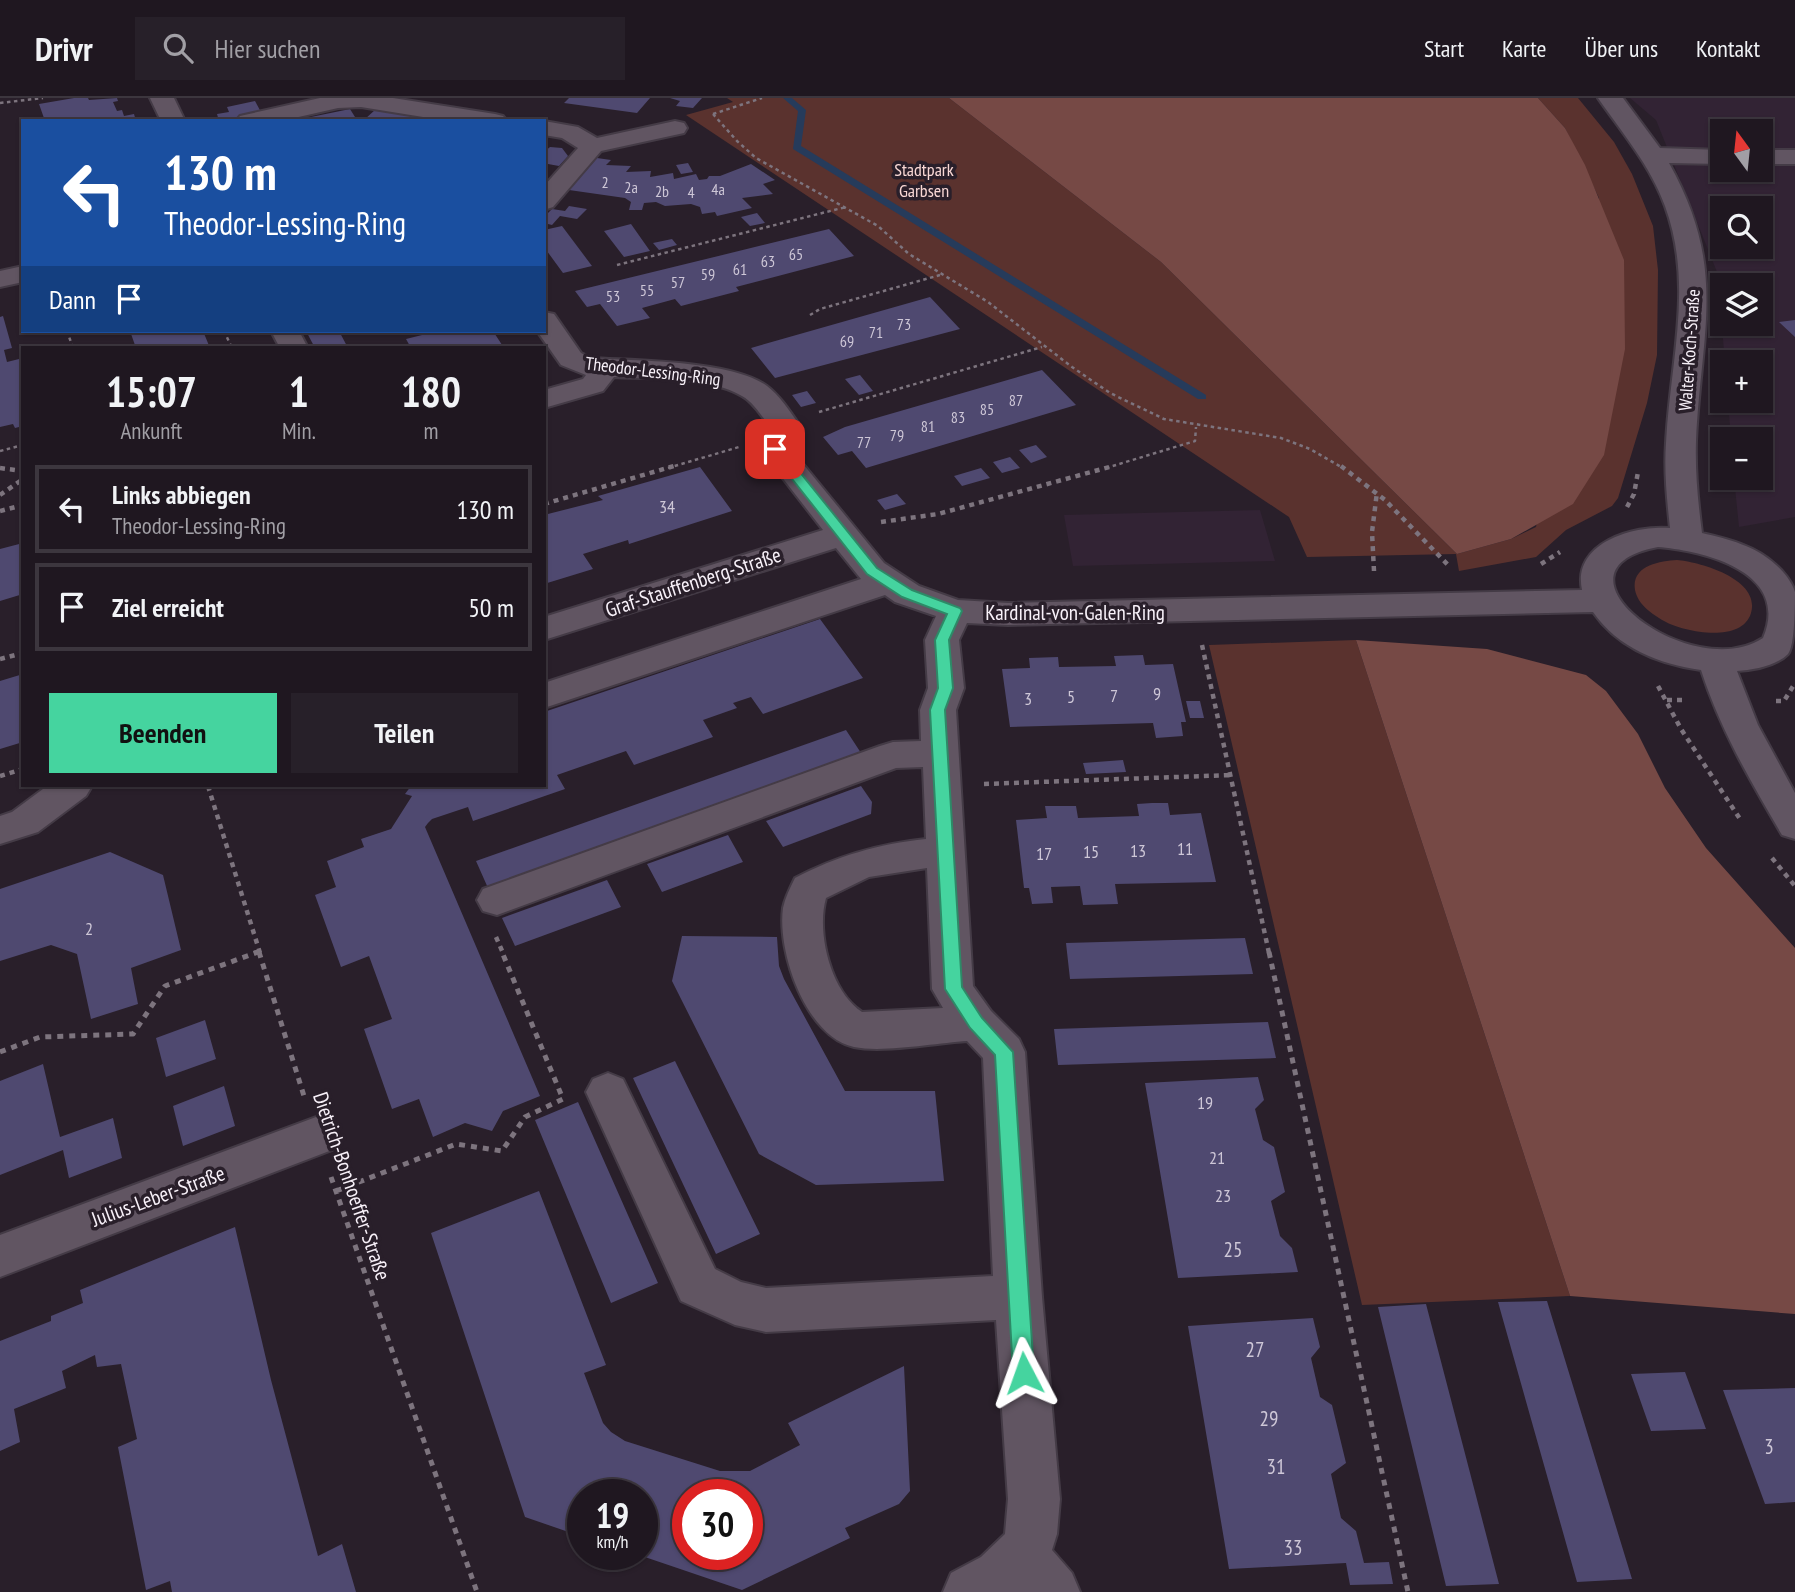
<!DOCTYPE html>
<html lang="de">
<meta charset="utf-8">
<style>
body{margin:0;font-family:"PT Sans Narrow",sans-serif;background:#272029;color:#f1f3f6;height:100vh;display:flex;flex-direction:column;font-size:26px;white-space:nowrap}
*{box-sizing:border-box;margin:0}
p{font-size:23px;color:#a19fa5}
.icon{flex:none;width:38px;height:38px;fill:none;stroke:currentColor;stroke-width:2;stroke-linecap:round;stroke-linejoin:round}
.map{position:relative;flex:1;overflow:hidden}
.sheet{position:absolute;left:21px;top:248px;width:525px;height:441px;display:flex;flex-direction:column;background:#1f1720;border-radius:0px;box-shadow:0 2px 5px #0004,0 0 0 2px #3c363e}
.sheet>*{flex:none}
.hud{position:absolute;left:21px;top:21px;width:525px;height:214px;border-radius:0px;box-shadow:0 2px 5px #0004,0 0 0 2px #3c363e;background:#1a4fa0;color:#fff;overflow:hidden}
.needle{width:46px;rotate:345deg}
.fabs{position:absolute;left:1710px;top:21px;display:grid;gap:14px}
.fabs a{display:grid;place-items:center;width:63px;height:63px;border-radius:0px;background:#1f1720;box-shadow:0 2px 5px #0004,0 0 0 2px #3c363e;font-size:35px}
.speed{position:absolute;left:567px;top:1381px;display:flex;gap:14px;font-size:35px;font-weight:700;text-align:center}
.speed>*{display:grid;place-content:center;width:91px;height:91px;border-radius:50%;background:#1f1720;box-shadow:0 2px 5px #0004,0 0 0 2px #3c363e;line-height:1}
.speed small{font-size:18px;font-weight:400}
.speed .limit{border:10px solid #d22;background:#fff;color:#111}
.pin{position:absolute;display:grid;place-items:center;width:60px;height:60px;color:#fff;margin:-30px;border-radius:14px;box-shadow:0 4px 10px #0006}
.me{position:absolute;width:77px;margin:-38px;rotate:356deg;stroke-linejoin:round;filter:drop-shadow(0 0 5px #0008)}
.turn{display:flex;align-items:center;gap:24px;height:147px;padding:0 28px;font-size:32px}
.turn .icon{width:91px;height:91px;stroke-width:2.5}
.turn b{display:block;font-size:49px;line-height:60px}
.then{display:flex;align-items:center;height:66px;padding:0 28px;background:#0003;gap:14px;font-size:26px}
.eta{display:flex;justify-content:space-evenly;align-items:center;height:119px;text-align:center}
.eta b{font-size:42px;font-weight:600;line-height:49px}
.cta{display:flex;gap:14px;margin-top:auto;padding:14px 28px}
.cta a{flex:1;height:80px;border-radius:0px;background:#45d49f;color:#111;font-size:28px;font-weight:600;line-height:80px;text-align:center}
.cta a+a{background:#272029;color:#f1f3f6}
ul{padding:0;list-style:none}
li{display:flex;align-items:center;gap:21px;height:88px;margin:0 14px 10px;padding:0 14px;border:4px solid #3c363e;border-radius:0px}
li div{flex:1}
li b{display:block;font-size:26px}
li em{font-style:normal}
header{display:flex;align-items:center;gap:42px;box-sizing:border-box;height:98px;padding:0 35px;background:#1f1720;border-bottom:2px solid #3c363e}
header strong{font-size:33px}
nav{display:flex;gap:38px;margin-inline-start:auto;font-size:24px}
.search{width:490px;height:63px;background:#272029;display:flex;align-items:center;gap:18px;box-sizing:border-box;padding:0 24px;border-radius:0px;color:#a19fa5;font-size:26px}
.map>svg:first-child{display:block}
.built{fill:#322334;fill-rule:evenodd}
.green{fill:#5a322e}
.forest{fill:#764945}
.lines{fill:none;stroke-linecap:round;stroke-linejoin:round}
.stream{fill:#263b5b;fill-rule:evenodd}
.building{fill:#4f4970;fill-rule:evenodd}
.minor-casing{stroke:#443b46;stroke-width:4}
.path-far2{stroke:#7d747e;stroke-width:2.5;stroke-dasharray:3.5 3.5;stroke-linecap:butt}
.path-far1{stroke:#7d747e;stroke-width:4.5;stroke-dasharray:5 5;stroke-linecap:butt}
.path{stroke:#7d747e;stroke-width:5;stroke-dasharray:6 6;stroke-linecap:butt}
.minor{fill:#615562;fill-rule:evenodd}
.route{fill:#45d49f;stroke:#2d8a67;stroke-width:2}
.labels{text-anchor:middle;dominant-baseline:central;stroke-width:7;stroke-linejoin:round;paint-order:stroke}
.far-number-label{font-size:16px;fill:#cec7d7}
.far-park-label{font-size:18px;fill:#f9d8d5;stroke:#291f2a}
.far-street-label{font-size:18px;fill:#f8f1f9;stroke:#291f2a}
.number-label{font-size:18px;fill:#cec7d7}
.street-label{font-size:21px;fill:#f8f1f9;stroke:#291f2a}
.near-number-label{font-size:21px;fill:#cec7d7}
</style>
<header>
<strong>Drivr</strong>
<div class="search"><svg class="icon" aria-label="search" viewBox="0 0 24 24"><circle cx="10" cy="10" r="6"/><path d="M15 15l6 6"/></svg>Hier suchen</div>
<nav><a>Start</a><a>Karte</a><a>Über uns</a><a>Kontakt</a></nav>
</header>
<div class="map">
<svg width="1795" height="1494" viewBox="0 0 1795 1494">
<rect width="100%" height="100%" fill="#291f2a"/>
<path class="built" d="M1630 0H1795V419L1739 429 1734 380H1760V341H1731L1728 303H1760V264H1725L1717 174 1656 22ZM1722 33H1760V72H1722ZM1722 110H1760V149H1722ZM1722 187H1760V226H1722Z
M1260 412 1275 463 1073 468 1064 417Z"/>
<path class="green" d="M727 0H949L1161 164 1457 456 1511 441 1536 429 1599 100 1565 30 1538 0H1578L1614 44 1632 76 1653 128 1658 172 1657 257 1647 305 1618 400 1612 408 1566 432 1536 459 1459 473 1456 456 1307 459 1289 419 686 17 733 4Z
M1677 462C1700 464 1761 481 1751 515 1742 546 1683 534 1664 523 1652 516 1638 507 1635 492 1631 468 1659 463 1677 462Z
M1356 542 1570 1198 1362 1207 1209 547Z"/>
<path class="forest" d="M949 0H1538L1565 30 1585 67 1624 162 1625 251 1604 357 1573 406 1511 441 1457 456 1161 164Z
M1356 542 1487 551 1586 577 1606 593 1638 636 1665 690 1706 750 1795 850V1216L1570 1198Z"/>
<g class="lines">
<path class="stream" d="M783 0H792L806 12 801 48 1206 297V301H1198L793 51 798 13Z"/>
</g>
<path class="building" d="M74 0H88L89 2 117 0 118 3 113 4 117 13 122 12 124 18 134 16 136 23H45L39 6Z
M569 0H650L637 15 564 5Z
M670 0H702L693 10 676 8 680 3Z
M255 3 262 16 226 23H219L217 16 229 14 227 9Z
M350 11 355 19 340 23H307L306 20Z
M375 12 415 19 410 23 365 21Z
M550 49 562 50 568 58 559 68 548 66 544 70V54Z
M597 60 611 62 606 67 631 68 626 74 651 73 650 79 673 75 674 81 696 76 699 82 707 81 709 78H720L751 66 775 82 763 86 773 96 742 100 752 110 717 118 715 114 702 116 700 109 691 106 665 108 656 104 644 105 642 112H629L631 104 625 100 569 92Z
M688 65 693 74 681 76 676 67Z
M569 108 587 111 577 121 560 118 552 127 544 125V119L552 111 565 113Z
M757 115 765 125 750 128 741 119Z
M631 126 650 153 624 159 604 133Z
M562 128 592 168 563 175 544 149V132Z
M829 131 854 158 736 189 739 193 681 208 675 201 642 210 650 220 617 228 600 206 587 209 575 193Z
M672 141 677 147 659 152 653 145Z
M930 199 960 231 775 280 751 250Z
M3 218 12 250 4 252 7 264 23 260V328L15 330 13 326 0 329V219Z
M1795 222V239L1779 224Z
M130 233H203L210 250H136Z
M306 233H339L348 250H315Z
M424 233H493L504 250H411L406 241 426 236Z
M1042 272 1076 307 866 370 852 353 838 357 823 339 845 329Z
M860 277 873 293 859 297 845 281Z
M807 293 816 305 801 309 792 297Z
M1036 347 1047 359 1031 365 1019 352Z
M1010 359 1020 370 1002 375 993 364Z
M700 369 732 413 629 446 628 442 583 456 593 471 544 486V417L603 402 598 398Z
M981 370 990 380 962 388 954 378Z
M897 396 906 406 885 412 877 402Z
M23 445V496L0 503V451Z
M820 521 863 580 763 616 751 599 733 605 737 610 703 622 713 639 634 667 626 653 557 677 565 691 473 723 468 709 432 721 428 725 425 729 540 998 503 1013 492 1033 465 1025 433 1039 419 1001 392 1011 364 931 392 921 369 858 341 869 315 797 336 789 327 763 364 749 361 741 391 731 412 698 405 696 411 688H544V614Z
M1143 557 1145 567 1173 566 1186 624H1181L1183 638 1156 640 1153 625 1010 629 1002 571 1030 570 1029 560 1058 559 1059 569 1116 568 1114 558Z
M23 576V644L0 651V583Z
M1186 603H1200L1204 620H1190Z
M846 632 861 655 488 790 476 763Z
M1123 662 1126 674 1086 676 1083 665Z
M861 688 872 704 871 716 783 749 766 723Z
M1152 705H1168L1170 717 1201 715 1216 784 1115 786 1118 806 1083 807 1080 788 1051 789 1053 805 1032 806 1029 790H1024L1016 722 1047 720 1045 708H1076L1078 720 1139 718 1137 706Z
M728 737 743 764 662 794 647 766Z
M110 754 163 777 181 852 131 870 138 906 91 921 77 856 51 847 0 863V791Z
M607 782 621 809 515 848 502 820Z
M682 838 777 839 779 868 784 881 845 993H935L944 1083 816 1087 759 1056 672 883Z
M1245 840 1253 876 1070 881 1066 845Z
M205 922 216 961 166 979 156 940Z
M1268 924 1276 960 1058 967 1054 931Z
M675 963 760 1136 716 1156 633 980Z
M43 966 60 1039 113 1020 122 1060 69 1080 63 1052 0 1077V983Z
M1258 979 1264 1002 1255 1011 1263 1042 1274 1049 1285 1094 1271 1103 1280 1138 1292 1150 1298 1174 1178 1180 1145 985Z
M224 988 235 1028 183 1048 173 1008Z
M578 1004 658 1185 611 1205 535 1022Z
M539 1093 606 1267 584 1275 603 1325 611 1334 625 1343 720 1373H750L800 1347 788 1325 904 1268 910 1393 899 1406 845 1430 850 1440 742 1492 636 1456H642V1396H583V1439L525 1419 431 1135ZM688 1396H747V1456H688Z
M235 1129 271 1282 318 1458 342 1446 356 1494H172L170 1483 146 1492 118 1349 137 1341 121 1266 97 1269 95 1257 62 1273 66 1290 14 1311 20 1344 0 1353V1243L51 1223V1218L83 1205 80 1192Z
M1547 1203 1632 1481 1577 1484 1498 1204Z
M1426 1206 1499 1486 1446 1488 1378 1209Z
M1313 1220 1320 1249 1311 1260 1320 1299 1332 1307 1346 1365 1331 1376 1341 1420 1356 1433 1364 1465 1389 1464 1393 1486 1350 1487 1346 1465 1229 1471 1188 1228Z
M1685 1274 1706 1331 1651 1333 1631 1276Z
M1795 1290V1404L1765 1406 1723 1292Z"/>
<g class="lines">
<defs>
<path id="minor" d="M150 0H174L185 23H161Z
M320 0H393L495 16 503 18 507 23H448L361 9 338 10 281 23H236L240 18Z
M1598 0H1623L1660 50 1722 52V66L1669 65C1728 171 1701 232 1696 343 1695 374 1698 404 1702 435 1728 441 1756 448 1776 467 1783 473 1792 484 1795 494 1795 506 1795 548 1788 556 1776 568 1753 572 1737 573L1758 627 1795 695V741L1782 737C1751 684 1720 631 1701 572 1659 566 1618 550 1593 514L1008 527 967 525 959 542 964 590 956 612 973 888 991 913 1019 941 1025 954 1042 1199 1060 1401 1057 1436 1052 1452 1072 1475 1080 1494H943L951 1475 981 1459 1005 1436 1008 1401 996 1222 766 1234 735 1227 681 1203 586 994 593 981 608 975 623 981 715 1171 741 1184 766 1190 993 1178 983 960 967 943C936 945 883 955 854 949 806 939 777 854 783 810 785 800 790 790 795 780 837 758 878 746 926 741L923 669 896 670 497 817 483 813 477 802 483 791 880 648 893 644 921 643 920 612 928 590 925 542 936 518 895 504 885 497 544 610V585L861 481 836 450 544 542V519L823 432 760 351 768 326C760 316 753 304 742 298 711 279 651 281 614 279L603 293 544 310V292L583 281 586 277 561 267 537 233H544V214L554 216 581 255 591 260C636 263 731 262 767 288 779 297 789 312 798 325L790 350 884 465 919 488 958 502 1008 505 1582 492C1572 445 1633 427 1670 430 1667 402 1664 373 1666 345 1670 264 1694 187 1665 108 1650 67 1623 36 1598 0ZM1658 449C1705 453 1791 474 1763 540 1692 587 1537 472 1658 449ZM927 770 932 891 943 910 862 914C831 894 816 835 826 800L869 779Z
M544 23 578 29 597 40 675 23 684 25 687 30 684 35 601 53 553 109 544 112V88L578 50 562 40 544 37Z
M1760 52H1795V66H1760Z
M23 168V184L0 189V173Z
M271 233H299L308 250H280Z
M47 688H92L86 698 38 734 0 746V718L12 714Z
M316 1019 332 1024 338 1038 332 1052 0 1179V1137Z"/>
</defs>
<use href="#minor" class="minor-casing"/>
<path class="path-far2" d="M0 5 43 0
M713 16 737 43 756 60 878 128 909 156 988 204 1072 269 1110 295 1164 321 1281 340 1310 351 1343 370
M713 16 762 0
M617 167 846 109
M810 217 820 211 940 177
M67 233 73 250
M224 233 232 250
M819 314 1042 249
M0 353 23 347
M668 370 739 349
M1106 370 1195 343 1196 329"/>
<path class="path-far1" d="M1341 368 1385 402 1450 469
M0 370 23 373
M0 397 23 381
M544 406 674 368
M1627 409 1634 396 1638 374
M0 413 23 407
M881 424 938 416 1113 368
M1541 466 1560 454
M1374 473 1372 434 1377 394
M1202 547 1269 855
M0 561 23 555
M1658 588 1681 631 1740 721
M1667 602H1687
M1776 603H1784L1795 585
M0 678 23 671
M984 686 1232 677
M208 688 260 855
M1772 760 1795 788
M496 839 503 855
M254 855 260 853"/>
<path class="path" d="M259 854 304 998
M1269 854 1408 1494
M0 954 40 939 133 936 165 888 258 854
M331 1079 477 1494
M336 1093 456 1046 502 1053 525 1019 563 1001 502 854"/>
<use href="#minor" class="minor"/>
</g>
<path class="route" d="M775 347 779 348 877 470 912 492 960 510 962 513 949 542 953 590 945 612 962 889 982 920 1013 954 1034 1275 1031 1282 1024 1285 1016 1282 1013 1275 995 957 970 930 945 891 930 612 938 590 935 542 947 516 902 499 867 476 770 353V348Z"/>
<g class="labels">
<g class="far-number-label">
<text x="605" y="84">2</text>
<text x="631" y="89">2a</text>
<text x="718" y="91">4a</text>
<text x="662" y="93">2b</text>
<text x="691" y="94">4</text>
<text x="796" y="156">65</text>
<text x="768" y="163">63</text>
<text x="740" y="171">61</text>
<text x="708" y="176">59</text>
<text x="678" y="184">57</text>
<text x="647" y="192">55</text>
<text x="613" y="198">53</text>
<text x="904" y="226">73</text>
<text x="876" y="234">71</text>
<text x="847" y="243">69</text>
<text x="1016" y="302">87</text>
<text x="987" y="311">85</text>
<text x="958" y="319">83</text>
<text x="928" y="328">81</text>
<text x="897" y="337">79</text>
<text x="864" y="344">77</text>
</g>
<g class="far-park-label">
<text x="924" y="71">Stadtpark<tspan x="924" dy="21">Garbsen</tspan></text>
</g>
<g class="far-street-label">
<text transform="translate(1689 252) rotate(-86)">Walter-Koch-Straße</text>
<text transform="translate(653 273) rotate(7)">Theodor-Lessing-Ring</text>
</g>
<g class="number-label">
<text x="667" y="408">34</text>
<text x="1157" y="595">9</text>
<text x="1114" y="597">7</text>
<text x="1071" y="598">5</text>
<text x="1028" y="600">3</text>
<text x="1185" y="750">11</text>
<text x="1138" y="752">13</text>
<text x="1091" y="753">15</text>
<text x="1044" y="755">17</text>
<text x="89" y="830">2</text>
<text x="1205" y="1004">19</text>
<text x="1217" y="1059">21</text>
<text x="1223" y="1097">23</text>
</g>
<g class="street-label">
<text transform="translate(693 484) rotate(-18)">Graf-Stauffenberg-Straße</text>
<text x="1075" y="514">Kardinal-von-Galen-Ring</text>
<text transform="translate(352 1088) rotate(71)">Dietrich-Bonhoeffer-Straße</text>
<text transform="translate(158 1098) rotate(-20)">Julius-Leber-Straße</text>
</g>
<g class="near-number-label">
<text x="1233" y="1151">25</text>
<text x="1255" y="1251">27</text>
<text x="1269" y="1320">29</text>
<text x="1769" y="1348">3</text>
<text x="1276" y="1368">31</text>
<text x="1293" y="1449">33</text>
</g>
</g>
</svg>
<div class="fabs">
<a><svg class="needle" viewBox="-14 -14 28 28"><path d="M0-13l5 13h-10z" fill="#e53935"/><path d="M0 13l5-13h-10z" fill="#a19fa5"/></svg></a>
<a><svg class="icon" aria-label="search" viewBox="0 0 24 24"><circle cx="10" cy="10" r="6"/><path d="M15 15l6 6"/></svg></a>
<a><svg class="icon" aria-label="layers" viewBox="0 0 24 24"><path d="M12 4l9 5-9 5-9-5zM3 14l9 5 9-5"/></svg></a>
<a>+</a>
<a>−</a>
</div>
<div class="speed"><div>19<small>km/h</small></div><div class="limit">30</div></div>
<div class="pin" style="left:775px;top:351px;background:#d93025"><svg class="icon" aria-label="arrive" viewBox="0 0 24 24"><path d="M6 21V4h12l-3 4 3 4H6"/></svg></div>
<svg class="me" style="left:1024px;top:1275px" viewBox="-20 -20 40 40"><path d="M0-17L14 15 0 8-14 15z" fill="#45d49f" stroke="#fff" stroke-width="4"/></svg>
<div class="hud">
<div class="turn"><svg class="icon" aria-label="left" viewBox="0 0 24 24"><path d="M17 20v-9H6M10 6l-5 5 5 5"/></svg><div><b>130 m</b>Theodor-Lessing-Ring</div></div>
<div class="then">Dann<svg class="icon" aria-label="arrive" viewBox="0 0 24 24"><path d="M6 21V4h12l-3 4 3 4H6"/></svg></div>
</div>
<section class="sheet">
<div class="eta">
<div><b>15:07</b><p>Ankunft</p></div>
<div><b>1</b><p>Min.</p></div>
<div><b>180</b><p>m</p></div>
</div>
<ul>
<li><svg class="icon" aria-label="left" viewBox="0 0 24 24"><path d="M17 20v-9H6M10 6l-5 5 5 5"/></svg><div><b>Links abbiegen</b><p>Theodor-Lessing-Ring</p></div><em>130 m</em></li>
<li><svg class="icon" aria-label="arrive" viewBox="0 0 24 24"><path d="M6 21V4h12l-3 4 3 4H6"/></svg><div><b>Ziel erreicht</b></div><em>50 m</em></li>
</ul>
<div class="cta"><a>Beenden</a><a>Teilen</a></div>
</section>
</div>
